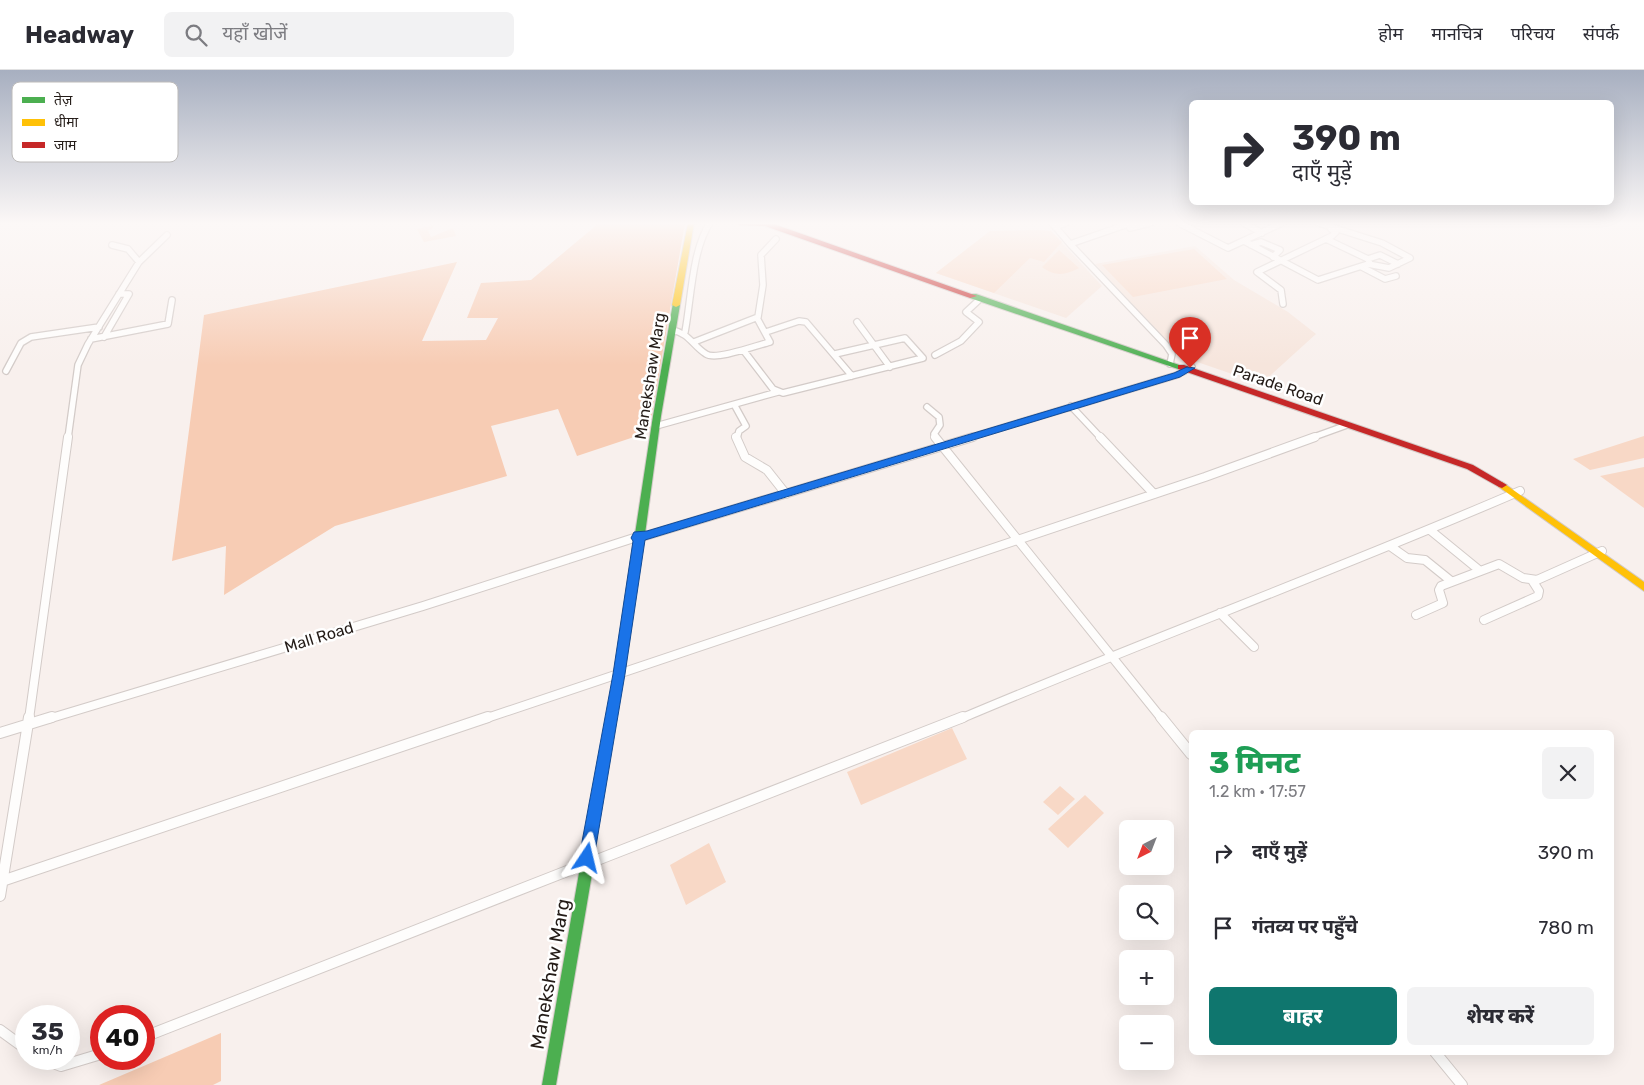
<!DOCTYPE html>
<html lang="hi">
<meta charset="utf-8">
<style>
body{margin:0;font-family:Rubik,"Noto Sans Devanagari",sans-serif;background:#f2f2f3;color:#2b2b33;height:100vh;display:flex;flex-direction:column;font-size:19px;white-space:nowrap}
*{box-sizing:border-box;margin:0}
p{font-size:16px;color:#7c7c81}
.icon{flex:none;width:28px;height:28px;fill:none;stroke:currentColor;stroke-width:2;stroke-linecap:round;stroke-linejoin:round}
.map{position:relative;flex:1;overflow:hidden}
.details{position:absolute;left:1189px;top:660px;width:425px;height:325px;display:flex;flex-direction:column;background:#fff;border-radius:8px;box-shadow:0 5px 20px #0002}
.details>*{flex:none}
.banner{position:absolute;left:1189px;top:30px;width:425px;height:105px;border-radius:8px;box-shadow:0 5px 20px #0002;background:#fff;color:#2b2b33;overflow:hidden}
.needle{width:32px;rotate:222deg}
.tools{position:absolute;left:1119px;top:750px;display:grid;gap:10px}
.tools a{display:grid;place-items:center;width:55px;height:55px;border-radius:8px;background:#fff;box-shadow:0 5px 20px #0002;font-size:25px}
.speed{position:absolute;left:15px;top:935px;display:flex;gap:10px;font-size:25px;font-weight:700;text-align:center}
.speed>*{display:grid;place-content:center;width:65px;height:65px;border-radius:50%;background:#fff;box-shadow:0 5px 20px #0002;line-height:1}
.speed small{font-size:12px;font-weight:400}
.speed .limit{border:8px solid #d22;background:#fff;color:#111}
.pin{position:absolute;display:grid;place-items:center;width:42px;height:42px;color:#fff;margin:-51px -21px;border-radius:50% 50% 50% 0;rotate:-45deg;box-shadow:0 0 5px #0007}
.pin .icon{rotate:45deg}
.me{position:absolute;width:55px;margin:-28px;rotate:10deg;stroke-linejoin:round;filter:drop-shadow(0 0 4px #0008)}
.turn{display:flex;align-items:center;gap:18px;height:105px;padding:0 20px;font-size:22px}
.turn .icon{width:65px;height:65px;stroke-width:2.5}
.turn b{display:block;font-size:35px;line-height:42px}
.round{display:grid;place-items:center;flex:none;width:52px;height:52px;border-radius:8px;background:#f2f2f3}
.summary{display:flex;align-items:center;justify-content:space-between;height:85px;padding:0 20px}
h1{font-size:30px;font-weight:800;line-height:38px;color:#1e9e55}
.primary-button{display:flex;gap:10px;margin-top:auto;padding:10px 20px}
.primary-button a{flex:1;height:58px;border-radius:8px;background:#0f766e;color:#fff;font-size:20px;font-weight:800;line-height:58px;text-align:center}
.primary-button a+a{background:#f2f2f3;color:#2b2b33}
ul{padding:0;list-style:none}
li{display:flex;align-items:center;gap:15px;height:75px;padding:0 20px}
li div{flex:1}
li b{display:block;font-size:19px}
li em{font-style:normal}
header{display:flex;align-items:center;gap:30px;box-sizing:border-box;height:70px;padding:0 25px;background:#fff;border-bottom:1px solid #e1e1e2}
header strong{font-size:24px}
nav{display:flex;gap:28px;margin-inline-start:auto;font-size:18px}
.search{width:350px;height:45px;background:#f2f2f3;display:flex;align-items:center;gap:12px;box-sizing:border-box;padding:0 18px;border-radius:8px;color:#7c7c81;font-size:19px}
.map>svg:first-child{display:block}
.built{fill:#f6e5dc}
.green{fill:#f8d8c6}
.forest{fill:#f7ccb4}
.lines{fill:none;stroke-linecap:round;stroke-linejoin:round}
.street-far2-casing{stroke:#d3cbc8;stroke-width:8}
.street-far1-casing{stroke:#d3cbc8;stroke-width:10}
.street-casing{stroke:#d3cbc8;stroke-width:12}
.fast-casing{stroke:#d3cbc8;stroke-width:2}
.slow-casing{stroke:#d3cbc8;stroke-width:2}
.jam-casing{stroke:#d3cbc8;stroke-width:2}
.street-far2{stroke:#fefdfc;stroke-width:5.5}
.street-far1{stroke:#fefdfc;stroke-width:8}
.street{stroke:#fefdfc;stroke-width:10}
.fast{fill:#4caf50;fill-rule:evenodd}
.slow{fill:#ffc107;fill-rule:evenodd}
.jam{fill:#c62828;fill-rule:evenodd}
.route{fill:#1a73e8;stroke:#114b97}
.labels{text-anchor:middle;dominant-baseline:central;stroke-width:5;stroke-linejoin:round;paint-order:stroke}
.street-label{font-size:16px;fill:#241c18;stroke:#fff}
.near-street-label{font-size:19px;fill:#241c18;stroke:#fff}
.key{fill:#fff;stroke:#bdbbba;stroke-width:1}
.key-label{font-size:14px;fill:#241c18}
</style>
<header>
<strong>Headway</strong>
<div class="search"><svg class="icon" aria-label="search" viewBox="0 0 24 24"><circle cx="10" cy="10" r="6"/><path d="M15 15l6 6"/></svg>यहाँ खोजें</div>
<nav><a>होम</a><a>मानचित्र</a><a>परिचय</a><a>संपर्क</a></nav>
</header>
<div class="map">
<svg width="1644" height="1015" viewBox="0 0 1644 1015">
<rect width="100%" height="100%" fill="#f8f0ed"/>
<path class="built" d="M1039 160 1051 161 1102 216 1066 248 936 203 990 161Z
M1195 176 1234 210 1288 242 1316 264 1261 314 1180 286 1095 194Z"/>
<path class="green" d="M434 155 432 159 428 160 431 167 453 158 456 166 424 172 417 159Z
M1039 160 1051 161 1062 172 1044 192 1030 188 994 223 936 203 990 161Z
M1194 179 1227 209 1133 227 1102 195Z
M1059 180 1079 198C1066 205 1055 207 1042 197Z
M1644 366V388L1590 400 1573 389Z
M1644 397V438L1600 406Z
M952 658 967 689 861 735 847 702Z
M1060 716 1075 729 1058 745 1043 732Z
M1085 725 1104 743 1068 778 1048 759Z
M709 773 726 812 686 835 670 795Z"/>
<path class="forest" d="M599 153H685L649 362 577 386 558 339 491 356 507 406 335 456 224 525 226 476 172 491 204 245 457 192 422 271 486 270 498 248H467L481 213 531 210Z
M221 963V1011L213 1015H99Z"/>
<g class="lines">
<defs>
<path id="street-far2" d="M1052 153 1070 174
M1131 153 1070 174 1166 275 1172 284 1170 294
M1179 153 1228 178 1282 153
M1244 153 1262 163
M1055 157 1066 153
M1130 158 1150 153
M1326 169 1368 189 1370 194
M1244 171 1318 210 1368 194 1389 198 1410 188 1382 173 1319 153
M112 175 128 179 139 192
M1251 175 1261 172 1280 180 1273 187
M1368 189 1380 185 1398 194
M1362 197 1385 209 1396 206
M1283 234 1281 220 1257 202 1332 166 1336 162 1331 159
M857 252 890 297
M672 260C689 263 693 276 706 284 716 291 757 275 770 272L757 248
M685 262C691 231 692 179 710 153
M766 262 799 251 806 252 852 306
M104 267 129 224H119
M91 269 168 254 172 230
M694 272 758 247 763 215 761 185 776 169
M744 281 773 319 783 323 923 288 905 268 835 284
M935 285 961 271 979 252 966 242 980 229
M6 301 21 273 31 267 99 257
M735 336 746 356 739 361 737 368
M1071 336 1101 368
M927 337 939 347 940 355 934 364 936 368
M656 356 778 322
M68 368 78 295 88 274 139 192 167 165
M968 368 1177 305 1192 297
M1311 368 1347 355"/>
<path id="street-far1" d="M736 367 745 387 767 400 786 424
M935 367 1162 649
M1100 367 1154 424
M1430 460 1479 500
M645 466 973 367
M1390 476 1407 488 1425 490 1451 511
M1220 543 1254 577
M1416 545 1443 533 1439 520 1441 516 1499 494 1523 508 1537 510 1602 481
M1484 550 1538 526 1539 521 1532 510
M29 649 68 367
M48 649 423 536 637 467
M484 649 1205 407 1315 367
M960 649C1146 570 1335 501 1520 421"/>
<path id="street" d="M1161 647 1191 684
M0 663 52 647
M592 792 963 647
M2 811 488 647
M0 826 29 647
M0 960 26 979
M144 967 580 796
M1435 982 1462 1015
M43 989 61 996 101 984"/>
<path id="fast" d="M970 224H976L1185 297 1181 299H1178L970 228Z
M673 233H676L680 235 661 346 645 464 640 467 635 464 653 346Z
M587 782 595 786 598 795 595 801 592 804 556 1015H542L579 803 574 793 578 785Z"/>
<path id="slow" d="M688 153H694L680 235 676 237 672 235Z
M1502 412 1644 512V521L1499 417 1497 415 1499 413Z"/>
<path id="jam" d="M737 153H771L977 226 970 228 765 156 740 155Z
M1178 295H1184L1473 395 1507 415 1502 418 1499 417 1467 399 1178 299Z
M639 465 644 469 624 604 593 788 591 792 587 794 583 792 581 788 614 604 634 469Z"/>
</defs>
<use href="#street-far2" class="street-far2-casing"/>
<use href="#street-far1" class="street-far1-casing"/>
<use href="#street" class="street-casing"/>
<use href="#fast" class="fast-casing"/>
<use href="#slow" class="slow-casing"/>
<use href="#jam" class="jam-casing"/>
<use href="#street-far2" class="street-far2"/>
<use href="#street-far1" class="street-far1"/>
<use href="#street" class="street"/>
<use href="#fast" class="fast"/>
<use href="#slow" class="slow"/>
<use href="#jam" class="jam"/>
</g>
<linearGradient id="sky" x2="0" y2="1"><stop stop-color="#a7afc0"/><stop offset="0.52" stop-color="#fcf8f7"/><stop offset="1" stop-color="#fcf8f7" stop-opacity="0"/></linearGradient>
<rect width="1644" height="295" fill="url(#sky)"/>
<path class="route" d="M1187 297 1195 298 1180 307 645 470 625 604 594 788 592 793 587 795 582 793 579 788 613 604 633 471 631 468 634 462 647 461 1174 303Z"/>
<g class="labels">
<g class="street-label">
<text transform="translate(650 306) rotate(-81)">Manekshaw Marg</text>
<text transform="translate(1278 315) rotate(19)">Parade Road</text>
<text transform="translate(319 567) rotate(-17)">Mall Road</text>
</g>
<g class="near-street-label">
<text transform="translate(550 904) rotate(-80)">Manekshaw Marg</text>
</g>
</g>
<rect x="12" y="12" width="166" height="80" rx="8" class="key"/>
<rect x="22" y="27" width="23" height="6" fill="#4caf50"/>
<rect x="22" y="49" width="23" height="7" fill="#ffc107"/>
<rect x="22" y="72" width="23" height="6" fill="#c62828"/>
<g class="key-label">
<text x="54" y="35">तेज़</text>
<text x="54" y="57">धीमा</text>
<text x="54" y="80">जाम</text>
</g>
</svg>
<div class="tools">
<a><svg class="needle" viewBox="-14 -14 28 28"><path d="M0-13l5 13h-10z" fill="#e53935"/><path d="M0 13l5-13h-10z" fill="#7c7c81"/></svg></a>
<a><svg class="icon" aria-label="search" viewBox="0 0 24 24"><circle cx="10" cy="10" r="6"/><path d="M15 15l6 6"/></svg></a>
<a>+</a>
<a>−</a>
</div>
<div class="speed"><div>35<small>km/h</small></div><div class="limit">40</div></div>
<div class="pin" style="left:1190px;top:298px;background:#d93025"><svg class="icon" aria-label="arrive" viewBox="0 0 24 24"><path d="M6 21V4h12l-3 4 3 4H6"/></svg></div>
<svg class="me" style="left:587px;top:788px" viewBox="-20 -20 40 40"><path d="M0-17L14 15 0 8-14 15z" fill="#1a73e8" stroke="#fff" stroke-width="4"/></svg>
<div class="banner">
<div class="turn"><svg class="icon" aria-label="right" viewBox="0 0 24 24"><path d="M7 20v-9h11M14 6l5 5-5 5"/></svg><div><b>390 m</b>दाएँ मुड़ें</div></div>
</div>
<section class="details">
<div class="summary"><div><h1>3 मिनट</h1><p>1.2 km · 17:57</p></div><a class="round"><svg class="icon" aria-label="close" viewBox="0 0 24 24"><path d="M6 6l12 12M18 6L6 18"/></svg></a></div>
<ul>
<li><svg class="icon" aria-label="right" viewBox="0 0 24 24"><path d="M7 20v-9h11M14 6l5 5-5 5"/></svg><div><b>दाएँ मुड़ें</b></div><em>390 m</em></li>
<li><svg class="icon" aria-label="arrive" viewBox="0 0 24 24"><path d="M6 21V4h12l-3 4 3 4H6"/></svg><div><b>गंतव्य पर पहुँचे</b></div><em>780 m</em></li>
</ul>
<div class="primary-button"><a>बाहर</a><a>शेयर करें</a></div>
</section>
</div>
